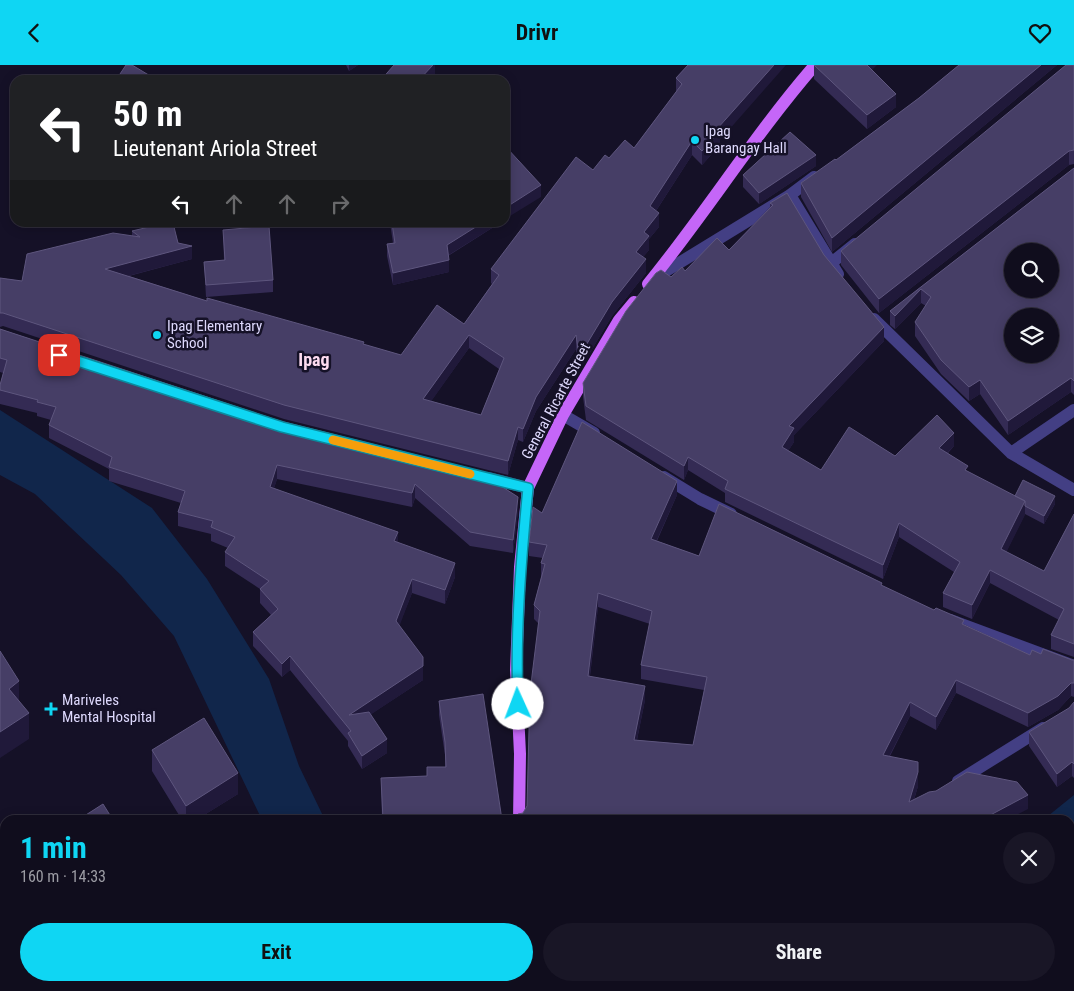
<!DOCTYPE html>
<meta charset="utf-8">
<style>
body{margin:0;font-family:"Roboto Condensed",sans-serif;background:#191626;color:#f1f3f6;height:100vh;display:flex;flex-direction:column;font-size:19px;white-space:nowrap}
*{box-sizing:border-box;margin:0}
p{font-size:16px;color:#9c9ca4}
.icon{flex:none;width:28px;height:28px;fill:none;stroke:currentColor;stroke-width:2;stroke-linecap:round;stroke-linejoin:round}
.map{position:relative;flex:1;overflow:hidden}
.drawer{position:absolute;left:0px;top:750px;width:1075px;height:176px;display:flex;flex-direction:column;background:#100d1d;border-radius:15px 15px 0 0;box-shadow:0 2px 12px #0003,0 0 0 1px #302d3b}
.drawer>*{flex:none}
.hud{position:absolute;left:10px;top:10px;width:500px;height:152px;border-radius:15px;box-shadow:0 2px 12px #0003,0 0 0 1px #302d3b;background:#202124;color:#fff;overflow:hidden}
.fabs{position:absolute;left:1004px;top:178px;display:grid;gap:10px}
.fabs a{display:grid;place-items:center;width:55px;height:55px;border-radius:50%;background:#100d1d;box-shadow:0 2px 12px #0003,0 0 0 1px #302d3b;font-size:25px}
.pin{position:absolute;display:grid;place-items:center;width:42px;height:42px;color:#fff;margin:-21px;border-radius:10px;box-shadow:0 2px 8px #0006}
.me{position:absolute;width:55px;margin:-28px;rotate:358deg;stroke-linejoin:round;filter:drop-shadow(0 0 4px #0008)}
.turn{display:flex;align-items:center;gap:18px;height:105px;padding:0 20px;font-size:22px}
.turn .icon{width:65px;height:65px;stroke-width:2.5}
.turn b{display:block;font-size:35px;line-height:42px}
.lanes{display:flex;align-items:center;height:48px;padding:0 20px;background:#0003;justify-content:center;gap:25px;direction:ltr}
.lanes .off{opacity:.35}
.round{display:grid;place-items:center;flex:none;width:52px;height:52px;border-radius:26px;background:#191626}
.overview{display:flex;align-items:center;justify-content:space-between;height:85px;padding:0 20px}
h1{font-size:30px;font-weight:700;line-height:38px;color:#0fd6f3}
.cta{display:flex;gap:10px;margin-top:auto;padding:10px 20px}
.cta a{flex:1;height:58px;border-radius:30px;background:#0fd6f3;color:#111;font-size:20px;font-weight:700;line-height:58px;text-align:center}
.cta a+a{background:#191626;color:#f1f3f6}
header{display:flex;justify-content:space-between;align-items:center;height:65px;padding:0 20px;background:#0fd6f3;color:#111;font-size:22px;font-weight:700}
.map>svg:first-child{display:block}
.water{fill:#11264b}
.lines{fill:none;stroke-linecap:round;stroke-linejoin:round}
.minor{stroke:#433f84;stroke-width:12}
.major{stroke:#c566f8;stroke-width:12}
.wall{fill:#342b54;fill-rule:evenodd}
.shaded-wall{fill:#20193a}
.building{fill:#463e66;stroke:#5e567e;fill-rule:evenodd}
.route-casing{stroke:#0a8b9e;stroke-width:12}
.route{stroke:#0fd6f3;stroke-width:9}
.slow{stroke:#f59e0b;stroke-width:9}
.poi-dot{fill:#0fd6f3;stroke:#151127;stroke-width:2}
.labels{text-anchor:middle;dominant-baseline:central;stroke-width:5;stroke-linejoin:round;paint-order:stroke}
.poi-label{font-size:15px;fill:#ded9fd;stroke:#151127;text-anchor:start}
.street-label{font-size:15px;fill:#ded9fd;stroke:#151127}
.quarter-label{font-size:18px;font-weight:bold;fill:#fddbf0;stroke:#151127}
</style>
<header><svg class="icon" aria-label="back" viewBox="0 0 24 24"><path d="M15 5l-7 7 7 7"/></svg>Drivr<svg class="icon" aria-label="heart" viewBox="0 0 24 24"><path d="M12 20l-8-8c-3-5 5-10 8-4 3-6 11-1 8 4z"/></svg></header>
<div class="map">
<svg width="1074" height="926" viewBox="0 0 1074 926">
<rect width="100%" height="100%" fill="#151127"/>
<path class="water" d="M0 345 152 443 207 514 269 614 299 701 325 755H262L174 571 121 510 35 429 0 410Z
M1074 730V802L1070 805V755H1043Z
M376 921H460L473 926H380Z
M779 921H912L903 926H757Z"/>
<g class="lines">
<path class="minor" d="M790 130 838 209
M830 199 855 179
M653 214 790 130 814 112
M874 254 1011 388 1074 425
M563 350 594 368
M1011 388 1074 345
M664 412 700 434 731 449
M489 413 528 423
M950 555 1074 601
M958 716 1043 663
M125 921 127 926"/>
<path class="major" d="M648 219C706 148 755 69 815 0
M519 755 520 689 516 605 520 502 528 423 563 350 619 255 634 237
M515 926V921"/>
</g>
<path class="wall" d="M346 0H358L349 6Z
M688 0 720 75V80L702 100 692 90 656 146 659 162 649 174V185L643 192 646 208 612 251 579 306 576 284 536 346 523 377 518 375 508 410 284 354 3 261 0 262V213L22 216 132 171V166L178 178 192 194 129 211 207 236 401 290 464 259 492 219 491 218V204L593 105 609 93 634 83 676 27V13ZM469 283 499 304 481 350 431 336Z
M814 0 872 5 896 42 867 64 814 14Z
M959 0H1057L832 187 801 132V118L836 95 919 33Z
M1074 0V99L1069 100 879 248 841 200V186Z
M15 80V97H14V84Z
M816 101 759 139 743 122V110Z
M1074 103V330L1071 327 1008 370 980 329 969 336 941 309 915 271V257L926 241 921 238 895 264 890 260V246Z
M770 138 824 190 884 276 794 370V377L788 386 821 405 895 391 954 381 948 388 968 407 1015 431 1055 439 1044 459 1025 449 1006 487 1044 506 1074 449V592L1051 584V570L1059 555 990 518 972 554 943 542V528L954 507 899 472 883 514 725 437V428L688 405 684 415 586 355 583 332V318L671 212 729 185 770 142Z
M390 158H500L448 191 449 207 393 220 387 191V179L393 178Z
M223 165 273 215V227L206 232 204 197 224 195Z
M0 264 280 356 504 423 518 446 513 488 470 481 415 433 412 442 277 414 274 423 398 478 455 512 445 539 412 528 399 560 423 615 371 649 387 688 362 704 348 681V676L290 605 282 612 253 581V567L271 550 260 538V524L225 501V487L228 483 211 476V469L178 461V447L181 438 109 416V404L49 373V360L51 355 37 351V348L0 339V320L3 308 0 307Z
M677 430 657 476 699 491 882 521 1030 590 1041 589 1074 595V632L1071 631 1058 645 1028 662 956 628 936 665 910 651 890 691 918 721 914 735 1028 744 523 748 527 741 538 558 534 554V540L541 512V498L543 493 529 491V477L542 448ZM598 542 650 559 641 600V614L704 625 693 680 637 675 645 635 590 611Z
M439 636 502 755H382L381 713 427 711 445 702V690L439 650Z
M1074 637V713L1072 711 1057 722 1029 681V667L1069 643Z
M152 685 238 729 196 755H182L152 706Z
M150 921H215L218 926H153Z
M547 921H601L600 926H547Z"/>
<path class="shaded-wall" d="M349 0H358L349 6Z
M433 0H435V12L432 15H419Z
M774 0H786L720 75V80L702 100V86L717 64Z
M865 0H877L865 12Z
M1041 0H1057L832 187V173Z
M896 29V42L867 64V50Z
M692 76V90L650 155V141Z
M1069 86V100L879 248V234Z
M816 90V101L759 139V128Z
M541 120V132L505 154V143Z
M659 148V162L649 174V185L636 201V187L644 167Z
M482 158H500L447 191V180Z
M192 181V194L105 217V204Z
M646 194V208L612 251 579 306V292L612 237Z
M449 195V207L393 220V208Z
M921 224V238L895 264V251Z
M884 262V276L794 370V377L782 395V382L789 361Z
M469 270V283L423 348V334Z
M576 270V284L536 346 523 377V364L536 332Z
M1071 313V327L1008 370V356Z
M980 315V329L969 336V322Z
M518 362V375L508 410V396Z
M954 368V381L939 396V383Z
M688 392V405L684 415V401Z
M277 400V414L270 436V422Z
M504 412V425L501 421Z
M677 416V430L651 488V474Z
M415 419V433L412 442V428Z
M1055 431V439L1044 459V451Z
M518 432V446L513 488V475Z
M1025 436V450L1001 498V484Z
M899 458V472L883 514V500Z
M398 467V481L394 476Z
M455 498V512L445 539V525Z
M990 505V518L972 554V540Z
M412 514V528L396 570V556Z
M598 528V542L588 625V611Z
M290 591V605L282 612V599Z
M423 601V615L349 664V650Z
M956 615V628L936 665V652Z
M19 616V642L9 624Z
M1071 618V631L1058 645 1028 662V648Z
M645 621V635L634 689V675Z
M910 637V651L883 703V690Z
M29 648V674L0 693V667Z
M387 674V688L362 704V691Z
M1072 697V711L1057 722V709Z
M918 707V721L909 751V737Z
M238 708V729L196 755H186V741Z
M1028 730V744L1007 755H981Z"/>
<path class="building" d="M126 0H132L157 15H116Z
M394 0H433L419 15H381Z
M688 0H774L717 64 720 66 702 86 692 76 650 141 659 148 644 167 649 171 636 187 646 194 612 237 579 292 576 270 536 332 523 364 518 362 508 396 284 340 3 248H0V213L22 216 27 189 113 168 140 172 132 166 166 158H173L178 178 192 181 105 204 207 236V233L364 277 363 279 401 290 437 240 464 259 499 210 491 204 576 92 593 105 605 90 609 93 625 75 634 83 682 19 676 13ZM469 270 504 293 481 350 423 334Z
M814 0H867L896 29 867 50Z
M959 0H1041L832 173 801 118 835 94 836 95 919 33Z
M1066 0H1074V85L1069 86 879 234 841 186Z
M790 67 816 90 759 128 743 110Z
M505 80 506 82 541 120 505 143Z
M1074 103V316L1071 313 1008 356 980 315 969 322 941 295 915 257 931 232 921 224 895 251 890 246ZM1012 186H1050V224H1012ZM1012 251H1050V289H1012Z
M787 128 824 190 884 262 789 361 794 363 782 382 821 405 849 362 895 391 937 350 954 368 939 383 968 401 965 405 1025 436 1001 484 1044 506 1074 449V579L1051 570 1064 544 990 505 972 540 943 528 960 497 899 458 883 500 725 424 728 416 688 392 684 401 586 341 583 318 626 246 656 208 661 205 671 212 682 202 685 206 717 173 729 185 773 140 770 138Z
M392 158H482L447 180 449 195 393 208 387 179 395 178Z
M269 161 273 215 206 220 204 197 225 195 223 165Z
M0 264 280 356 504 412 501 421 518 432 513 475 470 467 415 419 412 428 277 400 270 422 398 467 394 476 455 498 445 525 412 514 396 556 423 592V601L349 650 369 647 387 674 362 691 348 668 351 666 290 591 282 599 253 567 278 544 260 524 269 516 225 487 235 472 211 462 213 456 178 447 185 426 109 402 112 392 49 360 56 342 37 337 38 335 0 325V320L7 295 0 293Z
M582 357 677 416 651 474 699 491 719 439 882 518 881 520 934 545 936 543 964 555 962 559 1030 590 1032 585 1041 589 1043 584 1072 595H1074V618H1071L1058 631 1028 648 956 615 936 652 910 637 883 690 918 697V707L909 737 929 727 936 726 967 707 1017 717 1028 730 981 755H517L518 749 523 748 527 741 530 627 540 546 534 540 545 499 541 498 547 480 529 477 533 442 542 448ZM598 528 652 546 641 600 707 612 693 680 634 675 645 621 588 611Z
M1023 415 1055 431 1044 451 1025 441V436L1015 431Z
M0 586 19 616 9 624 29 648 0 667Z
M483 629 502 755H383L381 713 427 711V702H446L445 677 439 636Z
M1074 637V699L1072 697 1057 709 1029 667 1069 643Z
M204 653 238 708 186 741 152 685Z
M103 739 113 755H78Z
M1074 829V926H938L937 921H1070V831Z
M38 921H60L62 926H29Z
M165 921H215L218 926H168Z
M293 921H325L327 926H284Z"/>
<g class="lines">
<defs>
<path id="route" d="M59 290 282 362 528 423C521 495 515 567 518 639"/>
</defs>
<use href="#route" class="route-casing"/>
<use href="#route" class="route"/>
<path class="slow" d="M333 375 470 409"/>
</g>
<g class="poi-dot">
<circle cx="695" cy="75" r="5"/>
<circle cx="157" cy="270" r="5"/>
<path d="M48.5 636.5h5v5h5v5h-5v5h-5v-5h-5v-5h5z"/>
</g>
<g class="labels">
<g class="poi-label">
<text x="705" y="66">Ipag<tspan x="705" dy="17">Barangay Hall</tspan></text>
<text x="167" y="261">Ipag Elementary<tspan x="167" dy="17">School</tspan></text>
<text x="62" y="635">Mariveles<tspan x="62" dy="17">Mental Hospital</tspan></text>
</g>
<g class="street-label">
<text transform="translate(556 336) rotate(-62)">General Ricarte Street</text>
</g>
<g class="quarter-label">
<text x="314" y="294">Ipag</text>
</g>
</g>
</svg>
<div class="fabs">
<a><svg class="icon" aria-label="search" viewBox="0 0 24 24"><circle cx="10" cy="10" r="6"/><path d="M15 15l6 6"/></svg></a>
<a><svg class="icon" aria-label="layers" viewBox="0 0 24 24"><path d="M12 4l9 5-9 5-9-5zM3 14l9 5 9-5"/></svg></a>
</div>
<div class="pin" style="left:59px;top:290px;background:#d93025"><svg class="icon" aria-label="arrive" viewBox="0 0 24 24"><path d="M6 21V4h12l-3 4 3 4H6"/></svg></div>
<svg class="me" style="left:518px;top:639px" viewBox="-20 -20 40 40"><circle r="19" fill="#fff"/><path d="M0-13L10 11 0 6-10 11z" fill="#0fd6f3"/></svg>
<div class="hud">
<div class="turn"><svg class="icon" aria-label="left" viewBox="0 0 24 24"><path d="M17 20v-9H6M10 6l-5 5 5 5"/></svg><div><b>50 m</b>Lieutenant Ariola Street</div></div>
<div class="lanes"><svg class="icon" aria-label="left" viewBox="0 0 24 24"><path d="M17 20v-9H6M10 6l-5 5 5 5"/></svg><svg class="icon off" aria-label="ahead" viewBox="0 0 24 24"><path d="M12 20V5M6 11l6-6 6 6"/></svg><svg class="icon off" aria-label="ahead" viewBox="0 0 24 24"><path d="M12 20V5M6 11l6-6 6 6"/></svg><svg class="icon off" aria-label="right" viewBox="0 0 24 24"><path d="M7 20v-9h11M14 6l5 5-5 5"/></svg></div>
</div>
<section class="drawer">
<div class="overview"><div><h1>1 min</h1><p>160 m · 14:33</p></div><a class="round"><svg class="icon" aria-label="close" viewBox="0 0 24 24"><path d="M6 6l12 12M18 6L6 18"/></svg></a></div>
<div class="cta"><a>Exit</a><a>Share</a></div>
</section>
</div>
